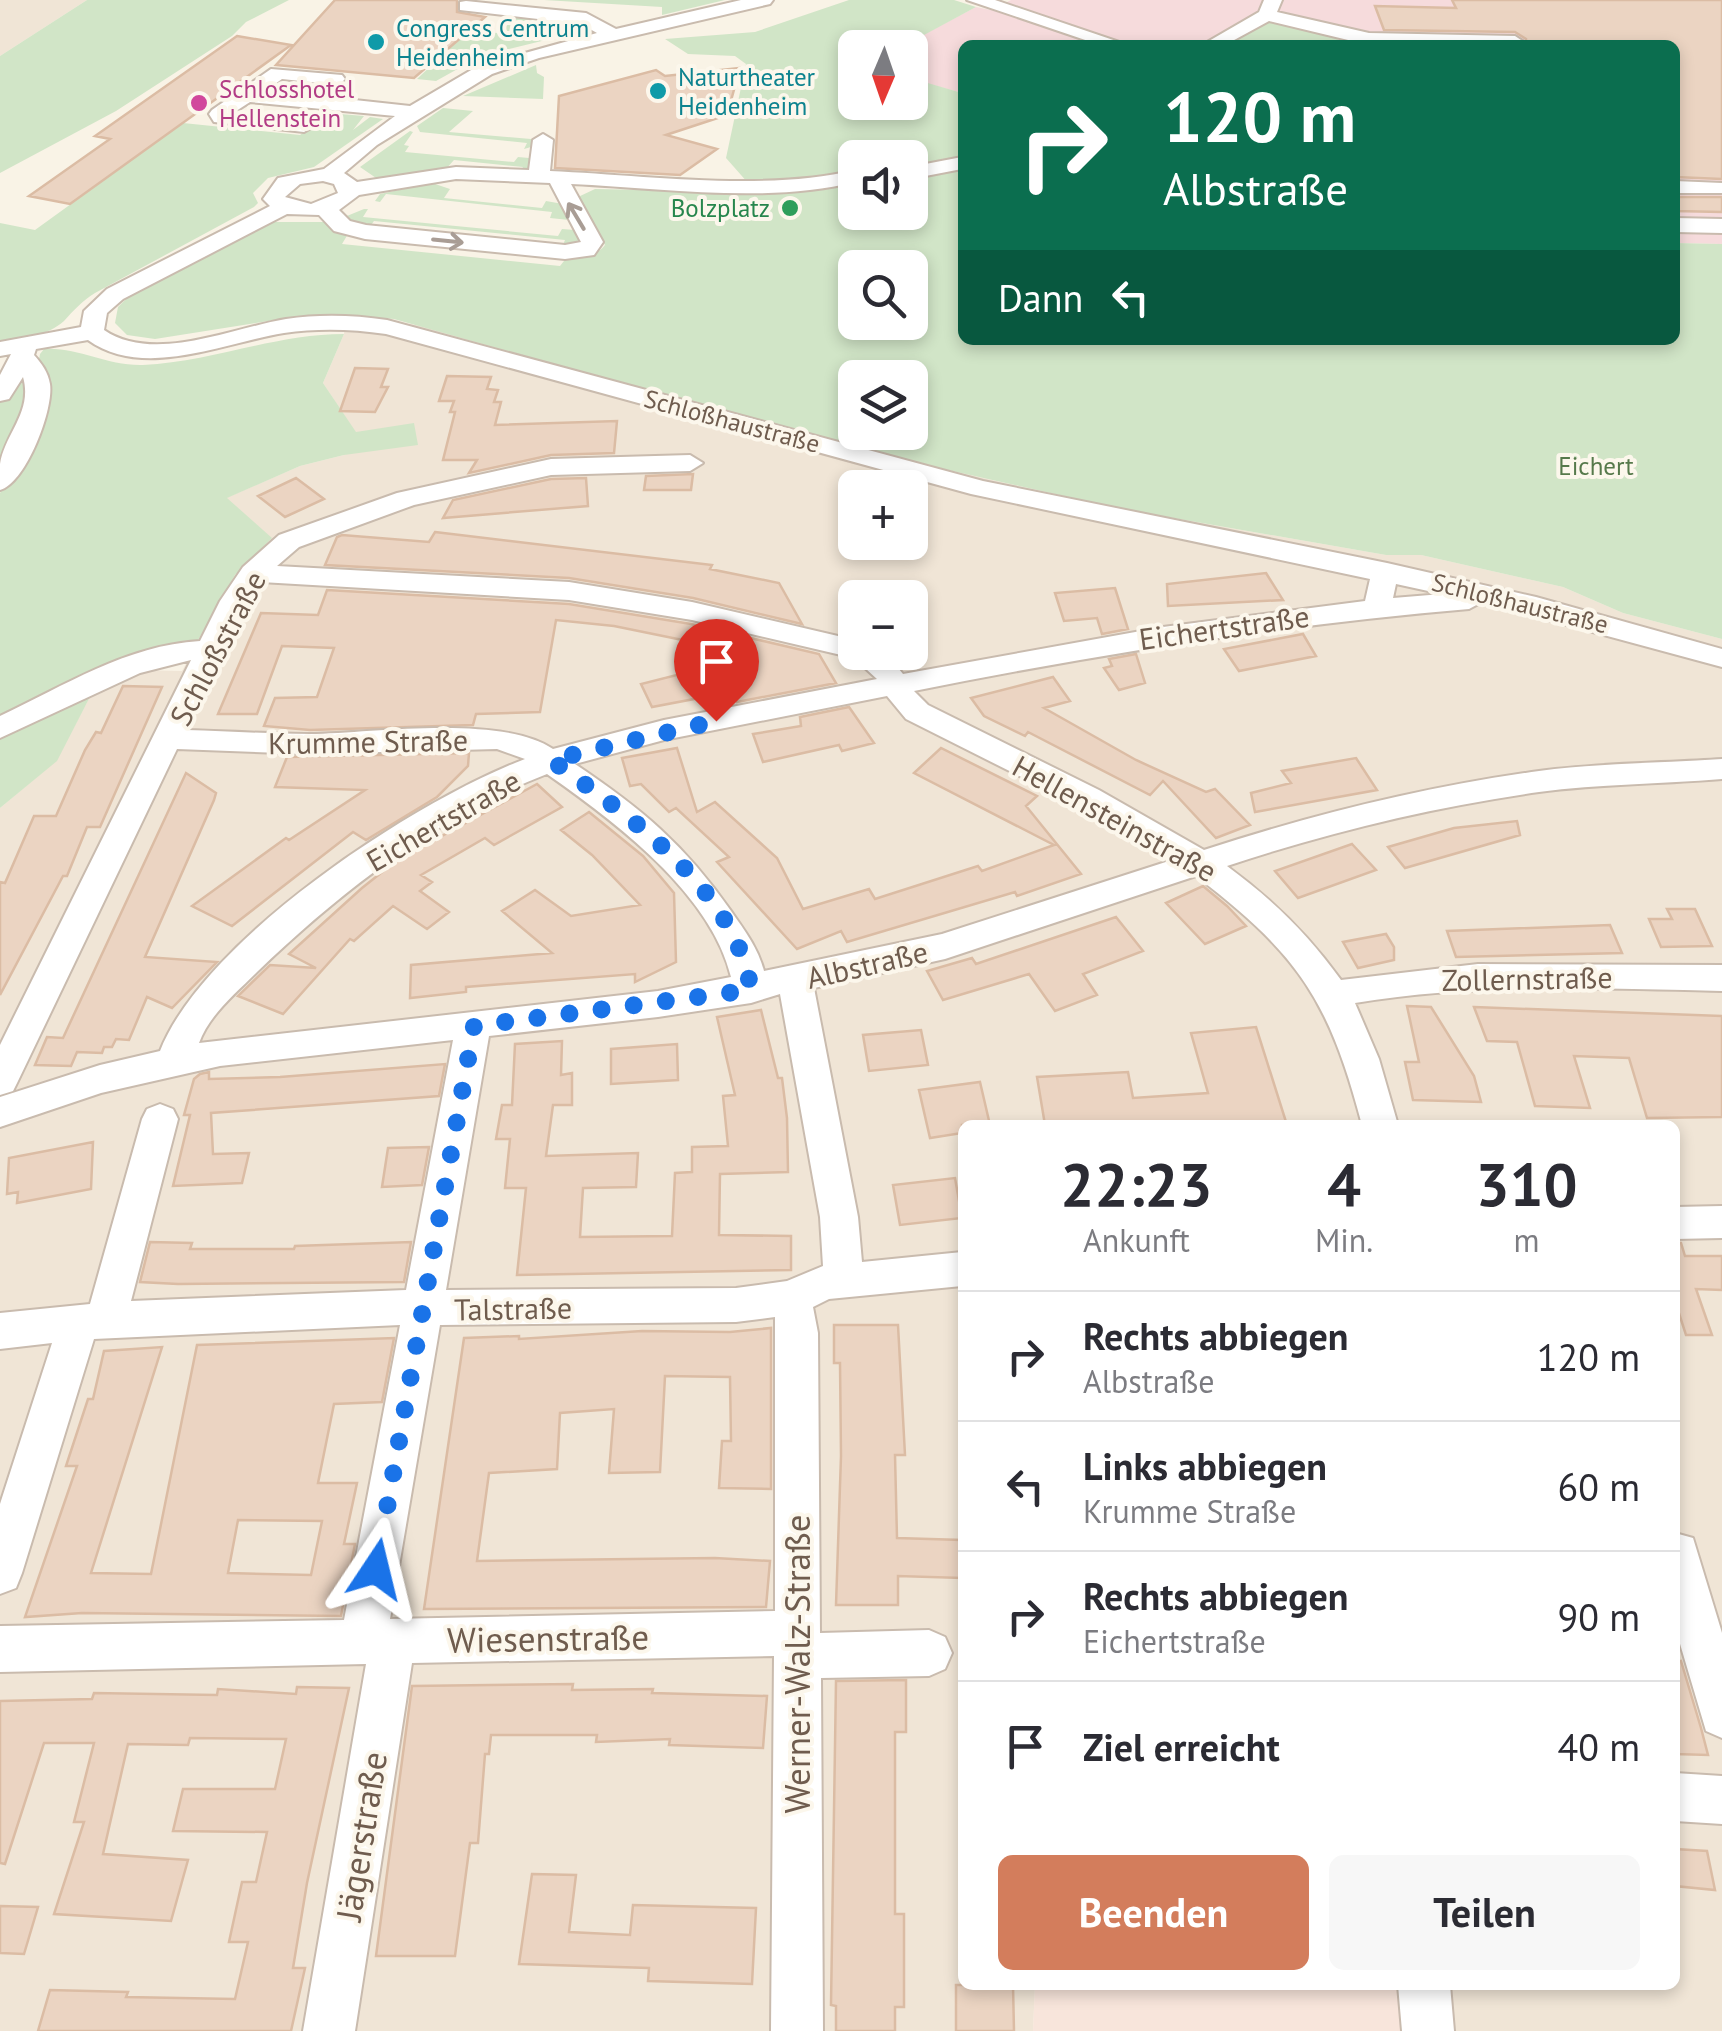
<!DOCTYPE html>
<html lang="de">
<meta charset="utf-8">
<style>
body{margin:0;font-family:"PT Sans",sans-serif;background:#f7f7f7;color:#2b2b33;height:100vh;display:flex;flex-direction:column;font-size:38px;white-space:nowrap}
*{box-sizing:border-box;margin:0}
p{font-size:32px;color:#7c7c81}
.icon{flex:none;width:55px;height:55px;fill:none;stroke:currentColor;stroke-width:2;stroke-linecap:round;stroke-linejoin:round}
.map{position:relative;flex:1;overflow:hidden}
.sheet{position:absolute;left:958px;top:1120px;width:722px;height:870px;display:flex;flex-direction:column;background:#fff;border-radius:15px;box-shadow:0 5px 15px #0003}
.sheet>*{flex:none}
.guide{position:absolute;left:958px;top:40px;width:722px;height:305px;border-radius:15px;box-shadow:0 5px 15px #0003;background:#0b6e4f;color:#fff;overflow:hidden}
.needle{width:65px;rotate:182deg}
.fabs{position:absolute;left:838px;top:30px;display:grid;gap:20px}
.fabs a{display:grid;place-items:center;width:90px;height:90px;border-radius:15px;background:#fff;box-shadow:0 5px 15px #0003;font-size:50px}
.pin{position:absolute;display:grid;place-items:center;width:85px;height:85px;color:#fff;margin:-102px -42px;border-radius:50% 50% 50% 0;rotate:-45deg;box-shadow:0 0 10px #0007}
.pin .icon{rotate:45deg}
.me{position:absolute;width:110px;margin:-55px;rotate:10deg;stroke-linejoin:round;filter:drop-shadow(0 0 8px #0008)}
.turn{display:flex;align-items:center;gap:35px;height:210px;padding:0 40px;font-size:45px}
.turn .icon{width:130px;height:130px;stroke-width:2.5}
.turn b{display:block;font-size:70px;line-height:85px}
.then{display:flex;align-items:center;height:95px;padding:0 40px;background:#0003;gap:20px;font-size:38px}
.eta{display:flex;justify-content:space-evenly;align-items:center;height:170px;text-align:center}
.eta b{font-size:60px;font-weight:800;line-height:70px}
.action{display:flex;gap:20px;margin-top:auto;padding:20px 40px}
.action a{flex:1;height:115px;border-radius:15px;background:#d37d5c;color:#fff;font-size:40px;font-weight:800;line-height:115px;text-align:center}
.action a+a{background:#f7f7f7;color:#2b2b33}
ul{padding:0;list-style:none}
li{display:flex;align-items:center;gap:30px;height:130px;padding:0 40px;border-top:2px solid #e1e1e2}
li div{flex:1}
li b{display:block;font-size:38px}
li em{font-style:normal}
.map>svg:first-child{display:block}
.residential{fill:#f0e5d6;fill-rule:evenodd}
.commercial{fill:#f8e5db}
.medical{fill:#f6dbdc}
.green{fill:#d1e5c7;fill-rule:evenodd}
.building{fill:#ebd4c2;stroke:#dbbca4;stroke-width:2.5;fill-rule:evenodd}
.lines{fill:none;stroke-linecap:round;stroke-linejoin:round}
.minor-casing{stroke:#c9bbae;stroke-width:4}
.minor{fill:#fff;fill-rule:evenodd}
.oneway{stroke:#a99d95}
.route{stroke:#1a73e8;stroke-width:18;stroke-dasharray:0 32.4}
.culture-dot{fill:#0f9aa8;stroke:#fcf7ec;stroke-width:4}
.hotel-dot{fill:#d1479c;stroke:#fcf7ec;stroke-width:4}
.leisure-dot{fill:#2e9e5b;stroke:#fcf7ec;stroke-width:4}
.labels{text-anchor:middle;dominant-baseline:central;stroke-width:8;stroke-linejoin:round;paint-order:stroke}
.far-culture-label{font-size:25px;fill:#0d838f;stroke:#fcf7ec;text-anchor:start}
.far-hotel-label{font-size:25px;fill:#b23c85;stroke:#fcf7ec;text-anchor:start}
.far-leisure-label{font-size:25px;fill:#27864d;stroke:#fcf7ec;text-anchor:end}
.far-street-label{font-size:25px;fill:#6f5c4e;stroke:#fcf7ec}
.far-park-label{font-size:25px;fill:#56794b;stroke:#fcf7ec}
.street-label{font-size:30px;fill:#6f5c4e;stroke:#fcf7ec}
.near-street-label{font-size:35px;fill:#6f5c4e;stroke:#fcf7ec}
</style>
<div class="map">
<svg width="1722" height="2031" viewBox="0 0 1722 2031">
<rect width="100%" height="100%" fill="#f9f3e6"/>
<path class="residential" d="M0 0H87L0 56Z
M346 315 423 326 859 450 1122 509 1386 555H1421L1563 587 1623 613 1722 639V2031H1409L1406 1985H1675V1125H962V1985H1035L1033 2031H0V808L56 761 94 689 134 670 182 671 235 575 271 538 226 498 300 466 344 455 414 424 356 433 323 383 344 334ZM855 488H910V542H855ZM855 598H910V652H855Z"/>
<path class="commercial" d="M1035 1985H1406L1409 2031H1033Z"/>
<path class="medical" d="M1011 0H1722V244L1675 243V45H962V93L914 80 911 41 976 7 991 10Z"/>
<path class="green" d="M87 0H289L246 22 232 36 116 111 0 173V56Z
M544 0H725L662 15V7Z
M849 0H954L976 7 911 42 914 79 962 93V340H1675V243L1722 244V639L1623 613 1563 587 1421 555H1386L1122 509 859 450 394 319 346 315 287 318 155 339 127 335 115 323 118 307 132 293 274 222H329L348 234 342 244 560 266 568 256C583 257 596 257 605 245L578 197 595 189 756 192 726 158 746 64 735 56 688 54 665 39 755 32ZM855 48H910V102H855ZM855 158H910V212H855ZM855 268H910V322H855ZM855 378H910V432H855Z
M1277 14 1331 34 1346 45H1225Z
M524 15 569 19 595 28 481 56 436 81 417 79 468 31 498 33 510 19Z
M536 65 537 73 544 77 543 99 463 96Z
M443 108 473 111 449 132 531 139V147L524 149 527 143 420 132 417 126Z
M328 113 364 116 353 130 370 117 383 119 314 167 268 178 253 193 258 203 254 207 95 293C82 301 74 310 64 321 49 335 20 340 0 344V223L35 230 183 123 300 135Z
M410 131 413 132 404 145 409 146 405 152 514 162 518 157 529 158 530 171 519 174 523 167 454 160 445 170 379 180 360 167Z
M432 183 450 189 444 198 542 208 546 201 563 204 569 220 550 218 552 212 386 194 380 202 375 201 380 194Z
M364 209H368L363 217 558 236 562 229 575 230 584 242 562 247 565 240 374 221 368 229 342 218Z
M344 334 323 383 356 432 414 423 418 445 344 455 300 466 227 498 272 538 235 575 197 642 168 645 94 689 57 761 0 808V493L19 464 40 354 44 349C78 347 106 366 143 365 211 362 275 334 344 334Z
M25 370 31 395 0 473V400Z"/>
<path class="building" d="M335 0H457V12L485 17 414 78 276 65Z
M1452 0H1722V179L1675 177V45H1526V39L1515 32 1384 30 1375 6 1456 8Z
M237 36 291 45 70 204 29 196 110 139 95 136Z
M740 68 727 115 666 135 717 149 680 175 555 168 559 96 656 70 665 76Z
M1675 197H1722V212L1675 211Z
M355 368 388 369 381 387H388L375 412 340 411Z
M447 376 491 377 487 389 498 390 494 402H501L495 425 617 421 614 453 551 455 469 473 477 460H443L455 412H450L454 401H439Z
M693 474 691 490H644L646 476Z
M296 478 324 499 285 517 258 496Z
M586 478 588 506 443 518 453 500 551 479Z
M435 532 712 565 710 569 779 583 802 624 693 598 569 578 325 565 337 537 342 535 429 542Z
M1266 573 1283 600 1168 606 1167 584Z
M1115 588 1128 629 1102 634 1097 618 1064 621 1055 593Z
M327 590 569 604 691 624 819 654 836 683 737 702 731 692 652 707 641 684 756 655 614 626 556 620 540 712 476 714 473 725 310 730 264 726 275 698 317 697 334 648 282 646 257 714H218L261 613 318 615Z
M1303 634 1316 656 1239 671 1224 649Z
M1136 654 1145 683 1119 690 1104 668 1112 666 1109 659Z
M1053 677 1070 701 1044 708 1136 760 1206 792 1215 789 1250 825 1216 838 1163 781 1150 795 1028 732 1025 736 984 716 971 698Z
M123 686 162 687 100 827H87L67 876H63L0 995V882L5 883 34 816H56L85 750 96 732 101 733Z
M849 707 874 743 842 751 839 745 763 762 753 734 801 726 800 717Z
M677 748 697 812 715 802 777 858 803 909 869 889 875 899 978 866 982 871 1054 845 914 773 941 748 1037 796 1026 806 1081 874 1017 896 1015 892 847 942 841 931 797 949 717 862 729 857 676 808 669 812 641 784 630 786 622 758Z
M469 753 468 766 437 797 366 840 353 832 232 926 192 906 286 838 289 840 365 790 275 787 287 757Z
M1356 758 1377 790 1255 812 1251 793 1291 783 1282 771Z
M186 773 216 793 214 800 145 957 217 962 172 1008 147 997 129 1040 116 1039 112 1047H104L102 1053 77 1052 71 1066 35 1065 47 1037 63 1038Z
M537 784 562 807 494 845 485 838 421 875 432 882 420 891 449 912 427 929 393 906 354 941 350 939 283 1014 238 996 270 965 316 968 289 954 362 888 396 861Z
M589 812 643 856 674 893 676 962 635 982V974L466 987V992L410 998 411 965 552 953 502 911 535 890 571 916 640 905 592 855 561 830Z
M1517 821 1520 835 1405 868 1388 847 1454 828Z
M1352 844 1376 870 1298 898 1275 871Z
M1203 886 1227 906 1246 926 1205 944 1166 903Z
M1667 909H1695L1712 946 1661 947 1649 919H1672Z
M1116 917 1143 951 1083 974 1097 995 1055 1011 1029 974 943 1000 927 971 972 958 976 964Z
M1610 925 1622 953 1456 957 1447 931Z
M1386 934 1394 947V960L1358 968 1343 942Z
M1407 1006 1431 1007 1474 1076 1481 1102 1413 1100 1405 1062H1419Z
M1474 1007 1722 1016V1117L1647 1118 1629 1058 1574 1056 1590 1108 1535 1106 1517 1042 1487 1041Z
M761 1010 778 1078H782L787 1118 788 1172 720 1174 719 1235 791 1236V1270L517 1275 526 1188H505L510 1139H496L502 1105H512L515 1044 562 1041 561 1075 572 1073V1105H553L546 1156 638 1153 636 1187 583 1188 580 1237 672 1236 675 1173 692 1172V1147L728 1146 723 1096 735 1095 717 1017Z
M1256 1027 1287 1125H1045L1037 1077 1128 1072 1133 1098 1208 1093 1191 1033Z
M921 1030 928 1065 869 1071 863 1035Z
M677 1044 678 1080 611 1084V1049Z
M445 1064 439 1096 211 1113 213 1154 249 1153 242 1183 173 1186 190 1115H184L194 1079 200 1074 209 1072V1079L280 1077Z
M980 1082 990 1125H962V1133L930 1138 919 1090Z
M93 1142 91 1189 17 1203 18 1192 7 1194 9 1158Z
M429 1147 422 1185 382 1187 388 1148Z
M955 1178 962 1218 900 1225 893 1185Z
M150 1242 192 1243 190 1249H294L295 1246 411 1242 404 1282 178 1284 140 1282Z
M1675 1243H1681L1685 1256H1722V1290L1696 1289 1712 1335H1686L1675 1301Z
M834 1325H898L905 1455H895L897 1538 962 1540V1578L898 1576V1605H836L841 1456 840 1363H834Z
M771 1328V1489L719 1488 722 1441H731L730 1377 665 1376 660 1472 609 1473 614 1409 560 1413 557 1469 489 1473 477 1561 715 1558 770 1561 766 1607 424 1609 464 1338 519 1336V1339L642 1331 730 1332Z
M394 1338 382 1402 334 1404 318 1483H357L344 1544H355L341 1616 82 1613 25 1617 77 1466H66L88 1399H93L104 1351 162 1347 91 1573 151 1574 197 1345ZM238 1520 322 1521 311 1575 228 1573Z
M1681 1661 1701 1728 1708 1755 1675 1754V1662Z
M906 1680V1732H895V1914H904V2007H895V2031H836V2006L831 2005 836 1681Z
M573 1684 572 1690 653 1689 652 1693 767 1696 763 1748 669 1745 670 1739 596 1742 597 1735H491L489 1754H485L478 1843H470L455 1956H376L412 1686Z
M297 1687 349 1688 307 1883 293 1968H305L291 2031H38L50 1990 128 1992 126 1997 235 1999 248 1942H229L242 1882H256L267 1832 173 1831 183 1789H275L286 1739 190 1738 188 1745 128 1744 103 1854 188 1860 171 1921 54 1914 84 1822H74L94 1743H44L5 1864 0 1863V1701L92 1699 94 1693 217 1695 218 1689 296 1694Z
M1675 1849 1707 1851 1715 1890 1675 1886Z
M532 1874 576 1875 569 1932 630 1935 633 1905 756 1908 752 1984 648 1981 649 1968 519 1964Z
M0 1906 38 1907 24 1954 0 1953Z
M956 1985H1013L1014 2031H956Z"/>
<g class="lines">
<defs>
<path id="minor" d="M741 0H773L770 4 539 58 492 74 377 145 344 173 357 182 456 167 529 170 533 140 543 134 553 140 550 171C642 175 766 192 855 170V182C769 204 660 188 571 184L603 242 594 255 565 259 365 239 334 231 319 215 287 214 123 299 107 313 104 330C154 364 232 328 286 319 319 314 354 315 387 320L983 481 1387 563 1536 597 1722 649V667L1482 602 1469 609C1282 625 1098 654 914 691L928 705 1099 790 1204 850C1314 814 1424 787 1539 771 1599 763 1661 763 1722 759V779C1661 784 1599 784 1539 792 1433 807 1329 832 1227 866 1272 899 1308 934 1341 980L1478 964 1722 965V991C1600 988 1477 983 1355 1003L1379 1059 1398 1125H1362C1329 1000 1299 955 1196 876L945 959 814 988 858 1217 862 1262 962 1252V1286L829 1299 813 1307 818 1333 820 1633 929 1630 945 1637 952 1653 945 1669 929 1676 821 1678 823 2031H771L774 1656 412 1663 355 2031H303L366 1664 0 1672V1626L344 1620 400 1325 94 1339 22 1573 16 1588 0 1594V1504L52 1343 0 1349V1313L90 1304 142 1119 147 1109 160 1104 173 1109 178 1119 131 1301 406 1290 453 1040 220 1066 101 1093 0 1127V1097L100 1065 160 1051C204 939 414 801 525 759L497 749 307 754 177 749 18 1081 13 1091 0 1095V1045L191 660 140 673 0 738V716C64 686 127 645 200 641L220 601 243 567 279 535 397 493 551 459 690 455 703 463 690 471 551 475 414 505 299 547 277 566 569 582 692 602 855 640V652H885L903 674 1163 627 1365 601 1370 579 971 494 386 334C352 329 318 328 284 333 223 343 144 380 88 340L36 349 34 355C42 364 48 372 50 384 54 409 26 483 0 490 0 482 0 472 0 464 5 433 33 412 23 377L9 399 0 401V375L11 354 0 356V342L81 327 84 311 107 289 270 206 263 199 278 178 324 169 395 116 250 102 233 113 304 120 314 126 304 132 214 122 209 114 212 110 271 69 342 75 345 79 327 97 410 106 478 66 597 33 581 24 460 10V2L466 1 586 13 616 29ZM282 79 319 83 307 95 265 91ZM456 179 550 183 581 242 565 245 366 225 350 221 339 210 359 195ZM323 181 334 184 338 193 311 204 285 197 300 184ZM261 582 569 600 692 620 854 658 877 679 664 720 553 749C501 714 374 733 310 734 269 734 228 731 186 730ZM1396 584 1442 594 1393 598ZM887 696 906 719 1077 805 1172 860 942 934 764 971C758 948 745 931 731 911 684 844 642 809 575 764L664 740ZM547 774C614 821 711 893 731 977L658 991 199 1043C209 1015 236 993 257 972 340 892 438 816 547 774ZM780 994 820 1217 823 1266 787 1281 736 1288 446 1290 489 1036 658 1017 751 1003ZM775 1317V1611L390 1619 440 1325 736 1322Z
M967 0H995L1128 45H1100Z
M1264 0H1282L1277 12 1369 33 1515 36 1524 42 1369 45 1269 21 1225 45H1202L1259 12Z
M962 157V169L910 179V167Z
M1675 181 1722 183V193H1675Z
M1675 218 1722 219V233L1675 232Z
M1722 1206V1238L1675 1239V1207Z
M1675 1533 1693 1538 1722 1633V1738L1706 1731 1675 1627Z
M1675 1773 1722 1776V1824L1675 1821Z
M1398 1985H1450L1454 2031H1402Z"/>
</defs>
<use href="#minor" class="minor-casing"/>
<use href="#minor" class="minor"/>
</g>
<defs><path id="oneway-shaft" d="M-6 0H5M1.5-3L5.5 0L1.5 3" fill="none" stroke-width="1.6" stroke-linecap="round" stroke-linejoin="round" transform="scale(2.5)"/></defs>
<g class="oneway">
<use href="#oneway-shaft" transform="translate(576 216) rotate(-121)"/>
<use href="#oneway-shaft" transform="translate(448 241) rotate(6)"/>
</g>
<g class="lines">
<path class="route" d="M376 1569 474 1026 751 990C735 888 629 816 551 760L716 721"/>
</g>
<g class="culture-dot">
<circle cx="376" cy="42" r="10"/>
<circle cx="658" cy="91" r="10"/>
</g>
<circle class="hotel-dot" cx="199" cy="103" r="10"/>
<circle class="leisure-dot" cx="790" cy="208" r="10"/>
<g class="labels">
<g class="far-culture-label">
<text x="396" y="28">Congress Centrum<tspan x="396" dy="29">Heidenheim</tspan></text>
<text x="678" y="77">Naturtheater<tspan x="678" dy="29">Heidenheim</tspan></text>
</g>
<g class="far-hotel-label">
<text x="219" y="89">Schlosshotel<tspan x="219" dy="29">Hellenstein</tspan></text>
</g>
<g class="far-leisure-label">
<text x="770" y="208">Bolzplatz</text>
</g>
<g class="far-street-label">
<text transform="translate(732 421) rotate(15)">Schloßhaustraße</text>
<text transform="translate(1520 603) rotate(14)">Schloßhaustraße</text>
</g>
<g class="far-park-label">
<text x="1596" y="466">Eichert</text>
</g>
<g class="street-label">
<text transform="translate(1224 627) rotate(-8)">Eichertstraße</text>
<text transform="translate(217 648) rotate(-62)">Schloßstraße</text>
<text transform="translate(368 741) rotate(-1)">Krumme Straße</text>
<text transform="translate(1115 818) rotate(29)">Hellensteinstraße</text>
<text transform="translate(443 820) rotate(-30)">Eichertstraße</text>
<text transform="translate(867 964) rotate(-13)">Albstraße</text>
<text transform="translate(1527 978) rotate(-1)">Zollernstraße</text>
<text transform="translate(513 1308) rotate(-1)">Talstraße</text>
</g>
<g class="near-street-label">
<text transform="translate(548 1638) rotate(-1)">Wiesenstraße</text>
<text transform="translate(797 1664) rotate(-90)">Werner-Walz-Straße</text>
<text transform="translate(361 1836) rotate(-81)">Jägerstraße</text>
</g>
</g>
</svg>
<div class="fabs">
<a><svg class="needle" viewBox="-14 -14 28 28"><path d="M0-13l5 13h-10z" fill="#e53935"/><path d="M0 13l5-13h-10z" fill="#7c7c81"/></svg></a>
<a><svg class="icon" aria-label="sound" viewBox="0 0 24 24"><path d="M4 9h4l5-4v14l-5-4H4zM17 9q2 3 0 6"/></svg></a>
<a><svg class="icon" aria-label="search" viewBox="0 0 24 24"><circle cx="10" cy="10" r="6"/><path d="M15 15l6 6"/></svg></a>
<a><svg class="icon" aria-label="layers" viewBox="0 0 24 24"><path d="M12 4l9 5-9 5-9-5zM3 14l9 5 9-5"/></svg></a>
<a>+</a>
<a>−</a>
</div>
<div class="pin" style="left:716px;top:721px;background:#d93025"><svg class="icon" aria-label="arrive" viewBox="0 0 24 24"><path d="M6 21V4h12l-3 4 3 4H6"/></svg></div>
<svg class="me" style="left:376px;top:1569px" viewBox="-20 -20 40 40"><path d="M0-17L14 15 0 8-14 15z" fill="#1a73e8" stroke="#fff" stroke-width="4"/></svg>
<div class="guide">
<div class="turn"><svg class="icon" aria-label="right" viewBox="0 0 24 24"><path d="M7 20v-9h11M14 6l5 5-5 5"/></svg><div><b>120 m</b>Albstraße</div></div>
<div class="then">Dann<svg class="icon" aria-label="left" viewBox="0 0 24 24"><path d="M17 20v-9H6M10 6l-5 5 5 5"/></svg></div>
</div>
<section class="sheet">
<div class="eta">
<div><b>22:23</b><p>Ankunft</p></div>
<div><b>4</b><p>Min.</p></div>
<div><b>310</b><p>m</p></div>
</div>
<ul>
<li><svg class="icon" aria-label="right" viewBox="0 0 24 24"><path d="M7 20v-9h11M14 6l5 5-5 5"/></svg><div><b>Rechts abbiegen</b><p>Albstraße</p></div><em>120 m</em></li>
<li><svg class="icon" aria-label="left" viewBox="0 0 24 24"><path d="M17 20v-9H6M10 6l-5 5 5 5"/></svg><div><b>Links abbiegen</b><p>Krumme Straße</p></div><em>60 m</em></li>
<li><svg class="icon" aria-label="right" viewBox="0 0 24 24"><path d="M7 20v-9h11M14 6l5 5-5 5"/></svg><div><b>Rechts abbiegen</b><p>Eichertstraße</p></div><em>90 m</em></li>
<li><svg class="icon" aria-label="arrive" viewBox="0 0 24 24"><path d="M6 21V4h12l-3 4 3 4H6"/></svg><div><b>Ziel erreicht</b></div><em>40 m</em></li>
</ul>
<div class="action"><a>Beenden</a><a>Teilen</a></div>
</section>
</div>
